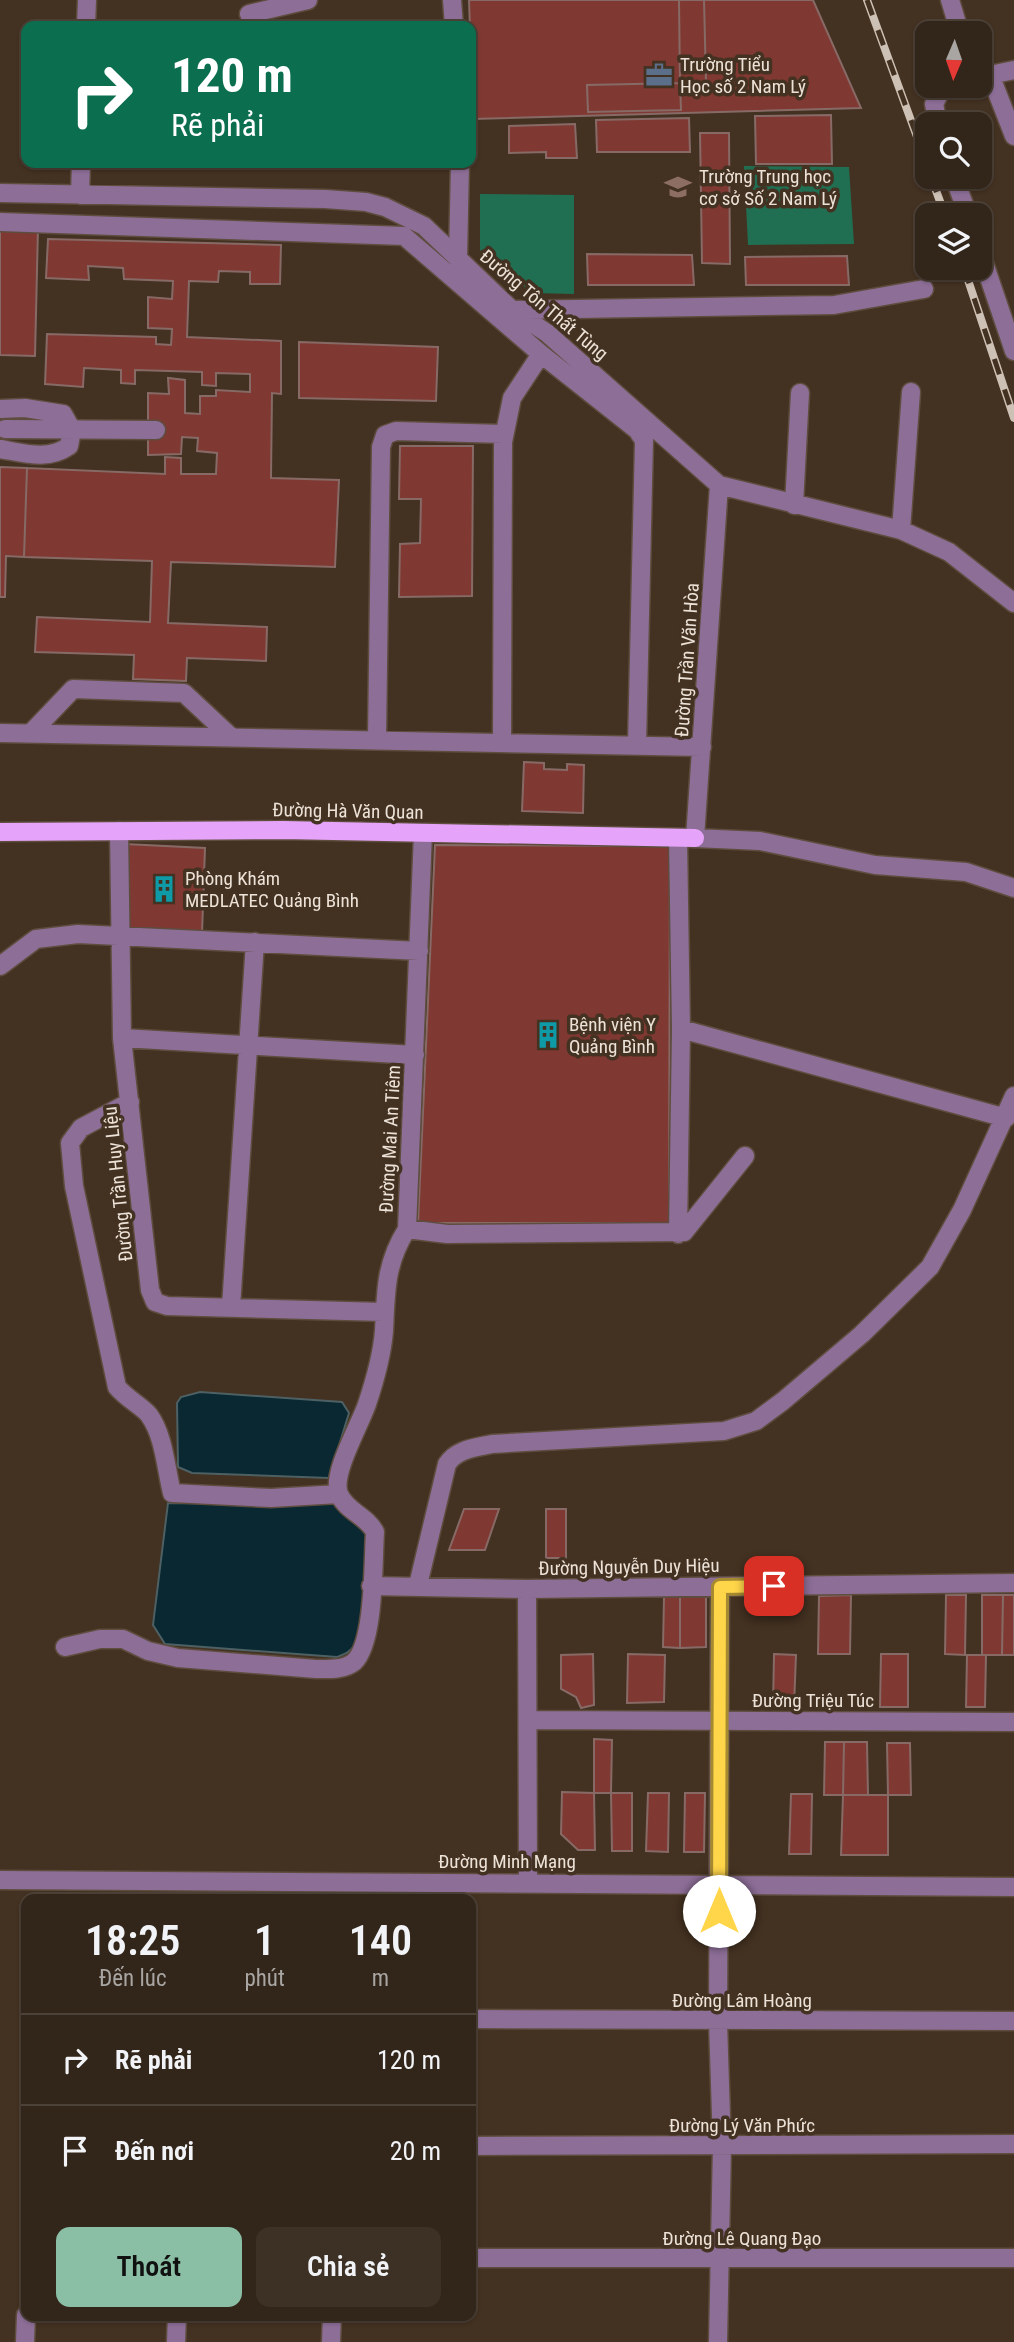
<!DOCTYPE html>
<html lang="vi">
<meta charset="utf-8">
<style>
body{margin:0;font-family:"Roboto Condensed",sans-serif;background:#3d3126;color:#f1f3f6;height:100vh;display:flex;flex-direction:column;font-size:26px;white-space:nowrap}
*{box-sizing:border-box;margin:0}
p{font-size:23px;color:#a8a5a2}
.icon{flex:none;width:38px;height:38px;fill:none;stroke:currentColor;stroke-width:2;stroke-linecap:round;stroke-linejoin:round}
.map{position:relative;flex:1;overflow:hidden}
.side{position:absolute;left:21px;top:1894px;width:455px;height:427px;display:flex;flex-direction:column;background:#322519;border-radius:14px;box-shadow:0 2px 5px #0004,0 0 0 2px #4d4238}
.side>*{flex:none}
.hud{position:absolute;left:21px;top:21px;width:455px;height:147px;border-radius:14px;box-shadow:0 2px 5px #0004,0 0 0 2px #4d4238;background:#0b6e4f;color:#fff;overflow:hidden}
.needle{width:46px;rotate:182deg}
.fabs{position:absolute;left:915px;top:21px;display:grid;gap:14px}
.fabs a{display:grid;place-items:center;width:77px;height:77px;border-radius:14px;background:#322519;box-shadow:0 2px 5px #0004,0 0 0 2px #4d4238;font-size:35px}
.pin{position:absolute;display:grid;place-items:center;width:60px;height:60px;color:#fff;margin:-30px;border-radius:14px;box-shadow:0 4px 10px #0006}
.me{position:absolute;width:77px;margin:-38px;rotate:0deg;stroke-linejoin:round;filter:drop-shadow(0 0 5px #0008)}
.turn{display:flex;align-items:center;gap:24px;height:147px;padding:0 35px;font-size:32px}
.turn .icon{width:91px;height:91px;stroke-width:2.5}
.turn b{display:block;font-size:49px;line-height:60px}
.eta{display:flex;justify-content:space-evenly;align-items:center;height:119px;text-align:center}
.eta b{font-size:42px;font-weight:600;line-height:49px}
.cta{display:flex;gap:14px;margin-top:auto;padding:14px 35px}
.cta a{flex:1;height:80px;border-radius:14px;background:#8abfa5;color:#111;font-size:28px;font-weight:600;line-height:80px;text-align:center}
.cta a+a{background:#3d3126;color:#f1f3f6}
ul{padding:0;list-style:none}
li{display:flex;align-items:center;gap:21px;height:91px;padding:0 35px;border-top:2px solid #4d4238}
li div{flex:1}
li b{display:block;font-size:26px}
li em{font-style:normal}
.map>svg:first-child{display:block}
.green{fill:#216f52}
.water{fill:#092831;stroke:#4d6063;stroke-width:2}
.building{fill:#7f3932;stroke:#876a66;stroke-width:2}
.lines{fill:none;stroke-linecap:round;stroke-linejoin:round}
.minor-casing{stroke:#5e4d3e;stroke-width:21}
.major-casing{stroke:#5e4d3e;stroke-width:21}
.minor{stroke:#8d6e97;stroke-width:18}
.major{stroke:#e5a4f9;stroke-width:18}
.rail-casing{stroke:#cdc0b4;stroke-width:8}
.rail{stroke:#433121;stroke-width:5;stroke-dasharray:16;stroke-linecap:butt}
.route-casing{stroke:#a68a30;stroke-width:18}
.route{stroke:#ffd54a;stroke-width:12}
.labels{text-anchor:middle;dominant-baseline:central;stroke-width:7;stroke-linejoin:round;paint-order:stroke}
.poi-label{font-size:19px;fill:#ede2d7;stroke:#433121;text-anchor:start}
.street-label{font-size:19px;fill:#ede2d7;stroke:#433121}
</style>
<div class="map">
<svg width="1014" height="2342" viewBox="0 0 1014 2342">
<rect width="100%" height="100%" fill="#433121"/>
<path class="green" d="M744 166 849 167 854 244 748 245Z
M480 194 574 195V294L532 293 480 250Z"/>
<path class="water" d="M200 1392 342 1402 349 1413 329 1478 192 1473 178 1467 177 1403 181 1397Z
M168 1503 341 1504 371 1528C369 1558 368 1619 355 1644 351 1652 345 1654 337 1657L165 1644 153 1625Z"/>
<path class="building" d="M469 0H813L861 108 473 119Z
M679 0H704L706 82 680 83Z
M680 83 681 110 588 112 587 85Z
M831 115 832 164H756L755 116Z
M689 118 690 152H597L596 120Z
M575 124 577 158H546V152L509 153V126Z
M700 133H729L730 264 702 263Z
M0 227 38 228 35 356 0 355Z
M48 239 281 245 280 284H250V272L219 271 218 282 189 281 187 337 281 341V394L272 393 271 478 339 480 335 567 171 562 168 623 267 627 266 661 187 658 186 681 133 679 134 655 35 652 37 617 150 622 152 561 24 557 27 468 165 474V457L181 458V474H216L217 453 197 451 198 438 182 437 181 454 148 455V393L169 394 168 378 185 380V413L200 414V396H216V390L250 392V374L216 373V386L202 385V372L135 370V384L121 383V370L84 368 83 387 45 384 47 334 156 337V344L171 345 172 329 148 328V297L172 299 173 281 124 279 123 268 88 266 89 280 46 278Z
M587 254 692 255 694 285H588Z
M847 256 849 285H746L745 257Z
M299 342 438 347 436 401 299 398Z
M400 446H473L472 596 399 597 400 544 420 543 421 499H399Z
M0 467 27 468 24 557 6 556 5 597H0Z
M524 762 544 763V769L567 770V764L584 765 583 813 522 811Z
M125 844 205 848 202 934 124 931Z
M435 845 670 846 669 1223H418Z
M464 1509H499L485 1550H449Z
M546 1509H566V1558H546Z
M851 1595 850 1654H818L819 1596Z
M946 1595H966L965 1655 945 1654Z
M982 1595H1003L1002 1655H982Z
M1003 1595H1014V1655H1002Z
M706 1596V1647L680 1648V1597Z
M664 1597H680V1648L663 1647Z
M593 1654 594 1705 581 1708 576 1697 561 1689V1655Z
M628 1654 665 1655 664 1702 627 1703Z
M774 1654 796 1655 794 1706H773Z
M881 1654H908V1707H880Z
M967 1655H986L985 1707H966Z
M594 1739 612 1740 611 1793H594Z
M825 1742H844L843 1795H824Z
M844 1742H867L868 1795H843Z
M887 1743H910L911 1795H888Z
M562 1792 594 1793 595 1850H578L561 1834Z
M611 1793H632V1851H612Z
M648 1793H669L668 1852 646 1851Z
M685 1793H705L704 1852H684Z
M791 1794H812L811 1854H789Z
M843 1795H888V1855H841Z"/>
<g class="lines">
<defs>
<path id="minor" d="M452 0 454 26
M950 0 960 33
M249 14 308 0
M86 26 87 0
M980 77 1014 70
M991 77 1014 136
M938 124 934 104 943 86
M954 177 968 215
M0 193 325 199 366 202 385 207 424 226 512 310 547 333 719 485 901 530 949 552 1014 603
M80 195 81 163
M0 222 404 236 541 354
M980 251 1014 351
M458 259 460 163
M512 310 834 305 924 289
M0 409 25 408 63 414 72 430 69 446C48 461 24 453 0 449
M5 429 156 430
M719 485 695 838 760 841 875 865 966 872 1014 888
M794 505 800 393
M901 530 911 392
M0 733 702 747
M31 733 73 689 184 693 230 736
M377 738 381 447 385 435 396 431 504 434
M502 743 503 442 512 398 541 354 637 430 644 440 637 745
M119 831 122 1038 150 1290 155 1302 167 1306 384 1312
M678 838 681 1029 678 1234
M0 966 36 939 78 934 419 951
M681 1029 1006 1118
M122 1038 415 1055
M130 1102 81 1128 70 1143 74 1186 117 1387C126 1398 144 1408 149 1415 164 1435 166 1469 172 1493L271 1498 339 1494
M407 1229 447 1234 684 1232 745 1156
M231 1307 255 942
M418 1585 447 1464C457 1449 474 1448 492 1444L724 1431 756 1421 783 1401 862 1334 930 1267 962 1210 1014 1096
M371 1586 527 1589 1014 1583
M527 1589 528 1881
M65 1647 100 1639H123L148 1651 178 1658 316 1669C329 1669 344 1670 354 1662 375 1643 373 1560 375 1532 367 1516 346 1511 339 1494 331 1474 360 1425 367 1404 375 1380 382 1356 384 1331 386 1291 385 1264 407 1229L423 833
M528 1720 1014 1722
M0 1880 1014 1887
M471 2019 1014 2021
M471 2146 1014 2144
M471 2258H1014
M25 2342 26 2315
M176 2342 177 2315
M331 2342 332 2315
M718 2342 722 2146 718 2022 720 1587"/>
<path id="major" d="M0 832 283 830 695 838"/>
</defs>
<use href="#minor" class="minor-casing"/>
<use href="#major" class="major-casing"/>
<use href="#minor" class="minor"/>
<use href="#major" class="major"/>
<defs>
<path id="rail" d="M867 0 928 167
M931 177 945 215
M964 268 1014 418"/>
</defs>
<use href="#rail" class="rail-casing"/>
<use href="#rail" class="rail"/>
</g>
<g class="lines">
<defs>
<path id="route" d="M719 1911 720 1587 774 1586"/>
</defs>
<use href="#route" class="route-casing"/>
<use href="#route" class="route"/>
</g>
<defs>
<symbol id="office-bare" viewBox="-9 -9 18 18"><path d="M-6-3h4V-5.5h4V-3h4V5H-6ZM-1-4.5V-3h2v-1.5ZM-6 0V1H6V0Z" fill="#5c6f8a" stroke="#433121" stroke-width="2.5" paint-order="stroke"/></symbol>
<symbol id="school-bare" viewBox="-9 -9 18 18"><path d="M0-5L7-2L0 1L-7-2ZM-4 1L0 2.5L4 1V4Q0 6-4 4Z" fill="#8d6e63" stroke="#433121" stroke-width="2.5" paint-order="stroke"/></symbol>
<symbol id="building-bare" viewBox="-9 -9 18 18"><path d="M-4-6H4V6H1V3H-1V6H-4ZM-2.5-4.3h1.7v1.8h-1.7ZM.8-4.3h1.7v1.8H.8ZM-2.5-1h1.7V.8h-1.7ZM.8-1h1.7V.8H.8Z" fill="#0f9aa8" stroke="#433121" stroke-width="2.5" paint-order="stroke"/></symbol>
</defs>
<g fill-rule="evenodd">
<use href="#office-bare" x="640" y="56" width="38" height="38"/>
<use href="#school-bare" x="659" y="168" width="38" height="38"/>
<use href="#building-bare" x="145" y="870" width="38" height="38"/>
<use href="#building-bare" x="529" y="1016" width="38" height="38"/>
</g>
<g class="labels">
<g class="poi-label">
<text x="680" y="64">Trường Tiểu<tspan x="680" dy="22">Học số 2 Nam Lý</tspan></text>
<text x="699" y="176">Trường Trung học<tspan x="699" dy="22">cơ sở Số 2 Nam Lý</tspan></text>
<text x="185" y="878">Phòng Khám<tspan x="185" dy="22">MEDLATEC Quảng Bình</tspan></text>
<text x="569" y="1024">Bệnh viện Y<tspan x="569" dy="22">Quảng Bình</tspan></text>
</g>
<g class="street-label">
<text transform="translate(544 305) rotate(40)">Đường Tôn Thất Tùng</text>
<text transform="translate(687 660) rotate(-86)">Đường Trần Văn Hòa</text>
<text transform="translate(348 811) rotate(1)">Đường Hà Văn Quan</text>
<text transform="translate(390 1139) rotate(-87)">Đường Mai An Tiêm</text>
<text transform="translate(118 1184) rotate(-96)">Đường Trần Huy Liệu</text>
<text transform="translate(629 1567) rotate(-1)">Đường Nguyễn Duy Hiệu</text>
<text x="813" y="1700">Đường Triệu Túc</text>
<text x="507" y="1861">Đường Minh Mạng</text>
<text x="742" y="2000">Đường Lâm Hoàng</text>
<text x="742" y="2125">Đường Lý Văn Phức</text>
<text x="742" y="2238">Đường Lê Quang Đạo</text>
</g>
</g>
</svg>
<div class="fabs">
<a><svg class="needle" viewBox="-14 -14 28 28"><path d="M0-13l5 13h-10z" fill="#e53935"/><path d="M0 13l5-13h-10z" fill="#a8a5a2"/></svg></a>
<a><svg class="icon" aria-label="search" viewBox="0 0 24 24"><circle cx="10" cy="10" r="6"/><path d="M15 15l6 6"/></svg></a>
<a><svg class="icon" aria-label="layers" viewBox="0 0 24 24"><path d="M12 4l9 5-9 5-9-5zM3 14l9 5 9-5"/></svg></a>
</div>
<div class="pin" style="left:774px;top:1586px;background:#d93025"><svg class="icon" aria-label="arrive" viewBox="0 0 24 24"><path d="M6 21V4h12l-3 4 3 4H6"/></svg></div>
<svg class="me" style="left:719px;top:1911px" viewBox="-20 -20 40 40"><circle r="19" fill="#fff"/><path d="M0-13L10 11 0 6-10 11z" fill="#ffd54a"/></svg>
<div class="hud">
<div class="turn"><svg class="icon" aria-label="right" viewBox="0 0 24 24"><path d="M7 20v-9h11M14 6l5 5-5 5"/></svg><div><b>120 m</b>Rẽ phải</div></div>
</div>
<section class="side">
<div class="eta">
<div><b>18:25</b><p>Đến lúc</p></div>
<div><b>1</b><p>phút</p></div>
<div><b>140</b><p>m</p></div>
</div>
<ul>
<li><svg class="icon" aria-label="right" viewBox="0 0 24 24"><path d="M7 20v-9h11M14 6l5 5-5 5"/></svg><div><b>Rẽ phải</b></div><em>120 m</em></li>
<li><svg class="icon" aria-label="arrive" viewBox="0 0 24 24"><path d="M6 21V4h12l-3 4 3 4H6"/></svg><div><b>Đến nơi</b></div><em>20 m</em></li>
</ul>
<div class="cta"><a>Thoát</a><a>Chia sẻ</a></div>
</section>
</div>
